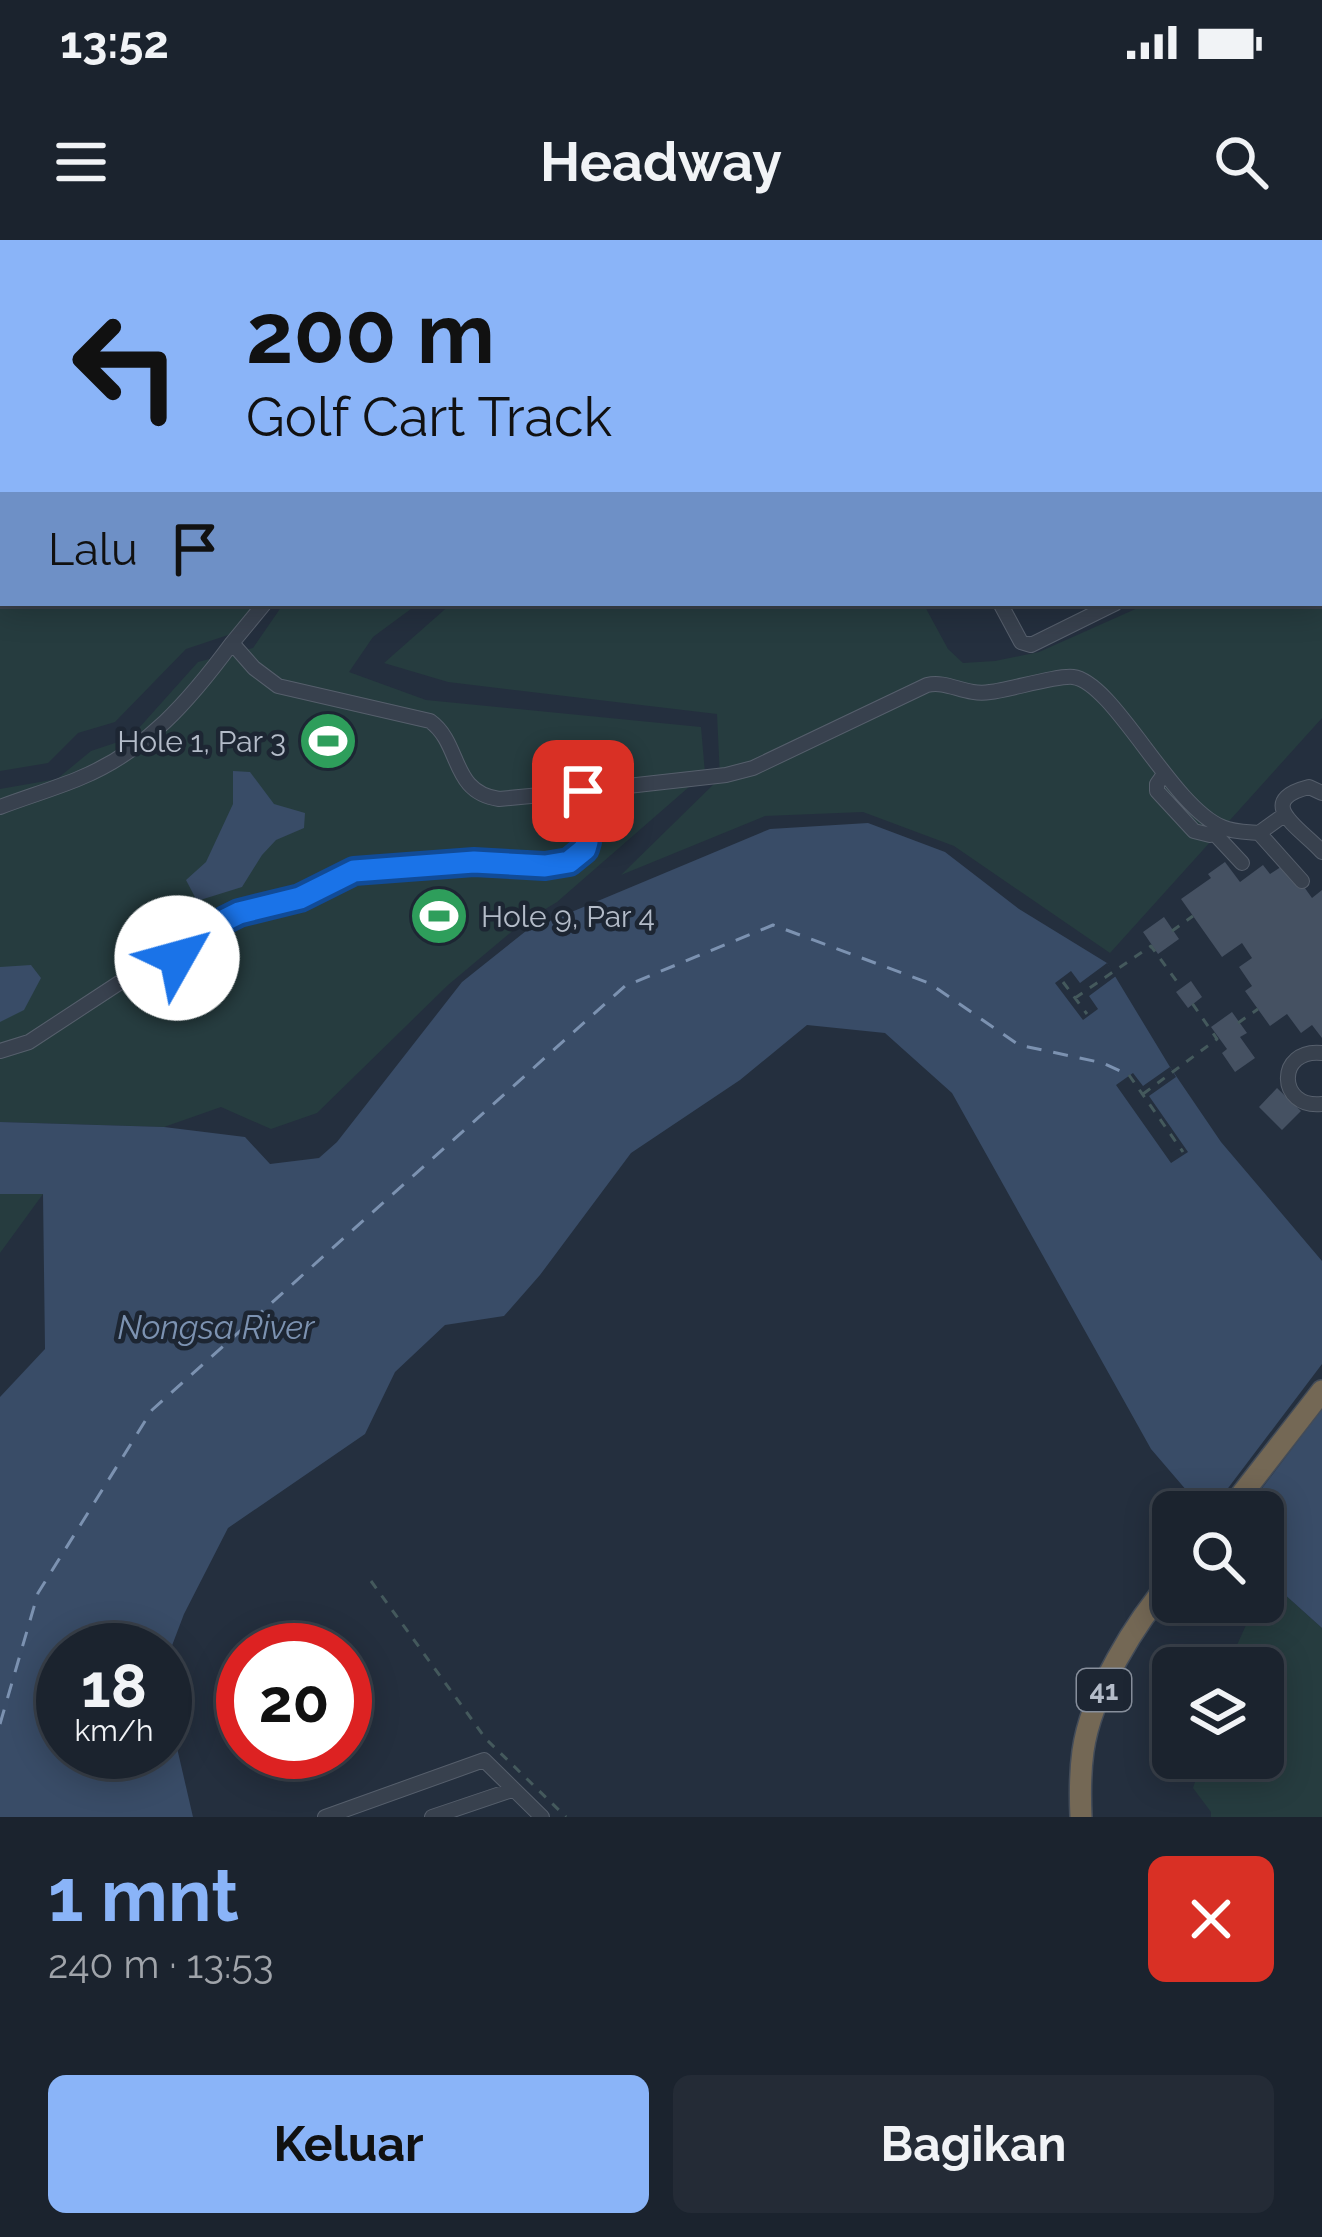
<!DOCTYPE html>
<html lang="id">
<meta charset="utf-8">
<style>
body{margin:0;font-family:Raleway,sans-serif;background:#242b36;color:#f1f3f6;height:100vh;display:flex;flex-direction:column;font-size:45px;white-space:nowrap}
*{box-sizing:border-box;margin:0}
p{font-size:39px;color:#a0a4aa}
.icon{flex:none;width:66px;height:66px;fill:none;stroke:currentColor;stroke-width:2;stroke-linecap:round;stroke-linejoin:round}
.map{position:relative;height:1577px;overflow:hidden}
.sheet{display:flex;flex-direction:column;background:#1b232e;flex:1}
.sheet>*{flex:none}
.banner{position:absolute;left:0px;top:0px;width:1323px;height:366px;box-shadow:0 6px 30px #0003,0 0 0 3px #39404a;background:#8ab4f8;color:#111;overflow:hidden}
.buttons{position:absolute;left:1152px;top:1251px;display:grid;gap:24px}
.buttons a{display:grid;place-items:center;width:132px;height:132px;border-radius:18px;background:#1b232e;box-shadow:0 6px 30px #0003,0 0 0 3px #39404a;font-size:60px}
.speed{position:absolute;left:36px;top:1383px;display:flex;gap:24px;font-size:60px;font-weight:700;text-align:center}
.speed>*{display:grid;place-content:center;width:156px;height:156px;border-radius:50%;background:#1b232e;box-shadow:0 6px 30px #0003,0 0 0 3px #39404a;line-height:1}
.speed small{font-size:30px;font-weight:400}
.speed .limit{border:18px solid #d22;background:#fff;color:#111}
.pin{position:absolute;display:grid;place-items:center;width:102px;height:102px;color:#fff;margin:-51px;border-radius:24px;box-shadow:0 6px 18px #0006}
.me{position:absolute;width:132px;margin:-66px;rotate:52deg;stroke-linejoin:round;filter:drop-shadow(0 0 9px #0008)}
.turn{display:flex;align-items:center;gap:42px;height:252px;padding:0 48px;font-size:54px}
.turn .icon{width:156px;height:156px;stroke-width:2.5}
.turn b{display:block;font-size:84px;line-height:102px}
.then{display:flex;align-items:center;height:114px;padding:0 48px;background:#0003;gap:24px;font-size:45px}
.round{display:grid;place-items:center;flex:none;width:126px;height:126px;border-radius:18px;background:#242b36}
.head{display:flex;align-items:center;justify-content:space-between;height:204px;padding:0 48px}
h1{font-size:72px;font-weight:700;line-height:90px;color:#8ab4f8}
.cta{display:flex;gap:24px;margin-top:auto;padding:24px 48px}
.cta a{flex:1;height:138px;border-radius:18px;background:#8ab4f8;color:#111;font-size:48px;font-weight:700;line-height:138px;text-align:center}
.cta a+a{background:#242b36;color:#f1f3f6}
.status{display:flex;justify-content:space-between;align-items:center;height:84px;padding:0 60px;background:#1b232e;direction:ltr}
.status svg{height:33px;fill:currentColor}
header{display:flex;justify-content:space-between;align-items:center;height:156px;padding:0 48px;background:#1b232e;font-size:54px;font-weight:700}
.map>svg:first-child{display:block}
.green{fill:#263c3f}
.water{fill:#394c67}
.pier{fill:#242f3e}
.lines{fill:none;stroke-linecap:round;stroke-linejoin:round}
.ferry{stroke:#7c92b1;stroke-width:3;stroke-dasharray:15 12;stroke-linecap:butt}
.building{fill:#455162}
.minor-casing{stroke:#565f6c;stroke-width:16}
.highway-casing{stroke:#434c59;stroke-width:24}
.path{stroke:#44595c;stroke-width:3;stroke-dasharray:9 9;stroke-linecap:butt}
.minor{stroke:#38414e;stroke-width:14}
.highway{stroke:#746855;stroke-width:21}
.route-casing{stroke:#114b97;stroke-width:30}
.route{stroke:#1a73e8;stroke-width:21}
.labels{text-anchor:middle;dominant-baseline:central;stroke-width:9;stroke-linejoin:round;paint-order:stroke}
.shield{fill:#1d2633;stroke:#878f9c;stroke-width:3}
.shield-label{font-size:27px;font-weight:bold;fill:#b4bcc9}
.poi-label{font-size:30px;fill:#b4bcc9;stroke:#1d2633;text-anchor:end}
.water-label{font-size:33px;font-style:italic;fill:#7c92b1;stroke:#1d2633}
</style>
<div class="status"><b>13:52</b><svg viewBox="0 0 49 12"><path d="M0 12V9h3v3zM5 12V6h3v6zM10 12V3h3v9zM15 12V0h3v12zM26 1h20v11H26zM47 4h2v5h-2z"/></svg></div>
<header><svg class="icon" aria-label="menu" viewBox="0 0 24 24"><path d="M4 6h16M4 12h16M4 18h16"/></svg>Headway<svg class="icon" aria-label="search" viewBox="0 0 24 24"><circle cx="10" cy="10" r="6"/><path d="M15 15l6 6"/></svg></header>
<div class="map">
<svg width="1322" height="1577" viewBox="0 0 1322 1577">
<rect width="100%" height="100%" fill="#242f3e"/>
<path class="green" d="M0 0H86L83 3H3V130L0 135Z
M111 0H778L780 3H111Z
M3 187V363H260L237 392 186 409 115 482 78 493 48 523 0 531V193Z
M1322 285V478L1110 713 954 606 863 572 765 576 621 635 720 538 717 474 448 442 384 423 452 363H923L948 409 963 423 995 421 1039 412 1149 363H1320Z
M284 363H419L373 397 349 432 426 460 701 487 705 533 557 662 522 683 448 745 317 873 271 889 221 867 164 887 0 882V549L57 539 91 511 130 498 198 422 253 408Z
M0 954H43L0 1013Z
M1263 1335 1322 1388V1577H1211V1572L1193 1548 1203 1518H1263V1428H1242L1244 1423 1237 1405 1247 1383 1232 1370 1231 1362H1263Z"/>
<path class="water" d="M233 531 250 532 274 564 305 573 304 588 276 600 262 615 242 647 197 661 186 640 206 622 233 564Z
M868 583 945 612 1019 669 1107 723 1170 827 1221 902 1322 1021V1388L1263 1335V1272H1205L1151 1209 952 853 885 793 807 785 740 840 631 913 540 1035 504 1076 445 1085 395 1132 365 1194 228 1288 184 1374 165 1424V1410H63V1512H165V1456L193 1577H0V1157L45 1109 43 954H0V882L164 887 245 897 270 924 319 918 337 902 462 742 526 691 770 589Z
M31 725 41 738 24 770 0 782V727Z"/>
<path class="pier" d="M1107 723 1116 736 1089 756 1098 769 1083 780 1055 743 1071 731 1080 743Z
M1170 827 1176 837 1149 856 1188 912 1171 923 1116 845 1133 833 1143 846Z
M1322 1124V1169L1244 1272H1210Z"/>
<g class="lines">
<path class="ferry" d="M0 1484 38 1353 152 1170 625 746 773 685 929 743 1019 805 1103 823 1129 835"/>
</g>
<path class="building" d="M1225 622 1240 642 1263 625 1270 634 1287 623 1312 658 1322 650V798L1312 785 1301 793 1287 774 1270 786 1245 751 1252 746 1239 727 1252 718 1242 703 1222 717 1181 659 1211 638 1208 634Z
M1164 677 1179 699 1158 714 1143 692Z
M1191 741 1202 757 1188 768 1176 752Z
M1232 772 1247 793 1240 797 1255 818 1235 832 1222 813 1227 809 1211 787Z
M1277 848 1301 871 1282 890 1259 867Z"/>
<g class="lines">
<defs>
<path id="minor" d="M896 0 899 3
M1022 0V3
M1078 0 1079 3
M1191 0 1192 3
M80 3 83 0
M857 3 860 0
M0 116 3 109
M1320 147 1322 146
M1320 216 1322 215
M1000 363 1021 402 1031 405 1116 363
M232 403 265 363
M1164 534 1157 544V551L1194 591 1210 595 1222 588
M583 551 726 535 753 528 927 445C948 440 965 456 990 452 1009 450 1058 435 1073 437 1114 442 1171 566 1222 587 1232 592 1247 592 1259 593L1284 575
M1322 553 1309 547C1250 562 1306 592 1322 612
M0 567C26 557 54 549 80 538 146 511 190 460 232 403L254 428 278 446 430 481C462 504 450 552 499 559L583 551 587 602 585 609 569 622 546 626 474 622 381 628 344 634 300 658 239 673 225 680 177 718 119 743 29 802 0 811
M1214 593 1242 623
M1259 593 1302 641
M1322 813C1276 808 1277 869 1322 864
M325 1577 484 1520 542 1577
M432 1577 512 1550"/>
<path id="highway" d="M1228 1272 1322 1151
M1081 1577C1080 1555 1080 1533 1083 1511 1091 1454 1135 1382 1173 1339"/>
</defs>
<use href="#minor" class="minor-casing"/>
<use href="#highway" class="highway-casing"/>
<path class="path" d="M1172 691 1193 676
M1063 742 1087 774
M1075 758 1151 706 1180 746
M1238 783 1258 769
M1129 835 1183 912
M1143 854 1217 799 1192 763
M371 1341 486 1499 566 1577"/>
<use href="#minor" class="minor"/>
<use href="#highway" class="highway"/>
</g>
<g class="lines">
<defs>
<path id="route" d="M177 718 225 680 239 673 300 658 354 631 474 622 545 626 569 622 585 609 587 602 583 551"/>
</defs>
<use href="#route" class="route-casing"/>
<use href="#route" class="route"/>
</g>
<defs>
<symbol id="stadium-disc" viewBox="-11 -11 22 22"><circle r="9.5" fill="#2e9e5b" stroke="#1d2633"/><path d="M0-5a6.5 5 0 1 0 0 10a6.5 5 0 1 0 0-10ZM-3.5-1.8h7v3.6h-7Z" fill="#fff"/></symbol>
</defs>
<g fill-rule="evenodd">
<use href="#stadium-disc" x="295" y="468" width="66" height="66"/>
<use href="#stadium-disc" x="406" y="643" width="66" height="66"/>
</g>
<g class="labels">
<rect class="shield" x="1077" y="1429" width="54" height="42" rx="9"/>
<g class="shield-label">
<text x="1104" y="1450">41</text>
</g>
<g class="poi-label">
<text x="286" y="501">Hole 1, Par 3</text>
<text x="481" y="676" text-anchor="start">Hole 9, Par 4</text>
</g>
<g class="water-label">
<text x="216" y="1087">Nongsa River</text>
</g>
</g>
</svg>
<div class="buttons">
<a><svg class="icon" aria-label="search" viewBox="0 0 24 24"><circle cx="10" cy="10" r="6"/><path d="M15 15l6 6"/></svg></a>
<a><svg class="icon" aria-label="layers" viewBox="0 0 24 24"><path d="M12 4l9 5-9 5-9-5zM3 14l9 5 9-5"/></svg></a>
</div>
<div class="speed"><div>18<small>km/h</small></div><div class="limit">20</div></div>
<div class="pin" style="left:583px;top:551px;background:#d93025"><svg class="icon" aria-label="arrive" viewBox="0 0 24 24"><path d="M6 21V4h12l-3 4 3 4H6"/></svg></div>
<svg class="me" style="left:177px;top:718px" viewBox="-20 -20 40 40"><circle r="19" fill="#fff"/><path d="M0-13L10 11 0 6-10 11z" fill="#1a73e8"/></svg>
<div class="banner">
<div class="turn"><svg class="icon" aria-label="left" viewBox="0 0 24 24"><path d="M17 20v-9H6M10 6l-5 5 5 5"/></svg><div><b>200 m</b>Golf Cart Track</div></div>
<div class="then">Lalu<svg class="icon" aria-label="arrive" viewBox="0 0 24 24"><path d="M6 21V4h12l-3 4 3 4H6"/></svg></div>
</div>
</div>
<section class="sheet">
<div class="head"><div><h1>1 mnt</h1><p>240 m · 13:53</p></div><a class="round" style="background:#d93025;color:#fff"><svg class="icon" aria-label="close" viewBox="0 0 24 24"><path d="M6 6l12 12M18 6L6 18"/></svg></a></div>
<div class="cta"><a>Keluar</a><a>Bagikan</a></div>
</section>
